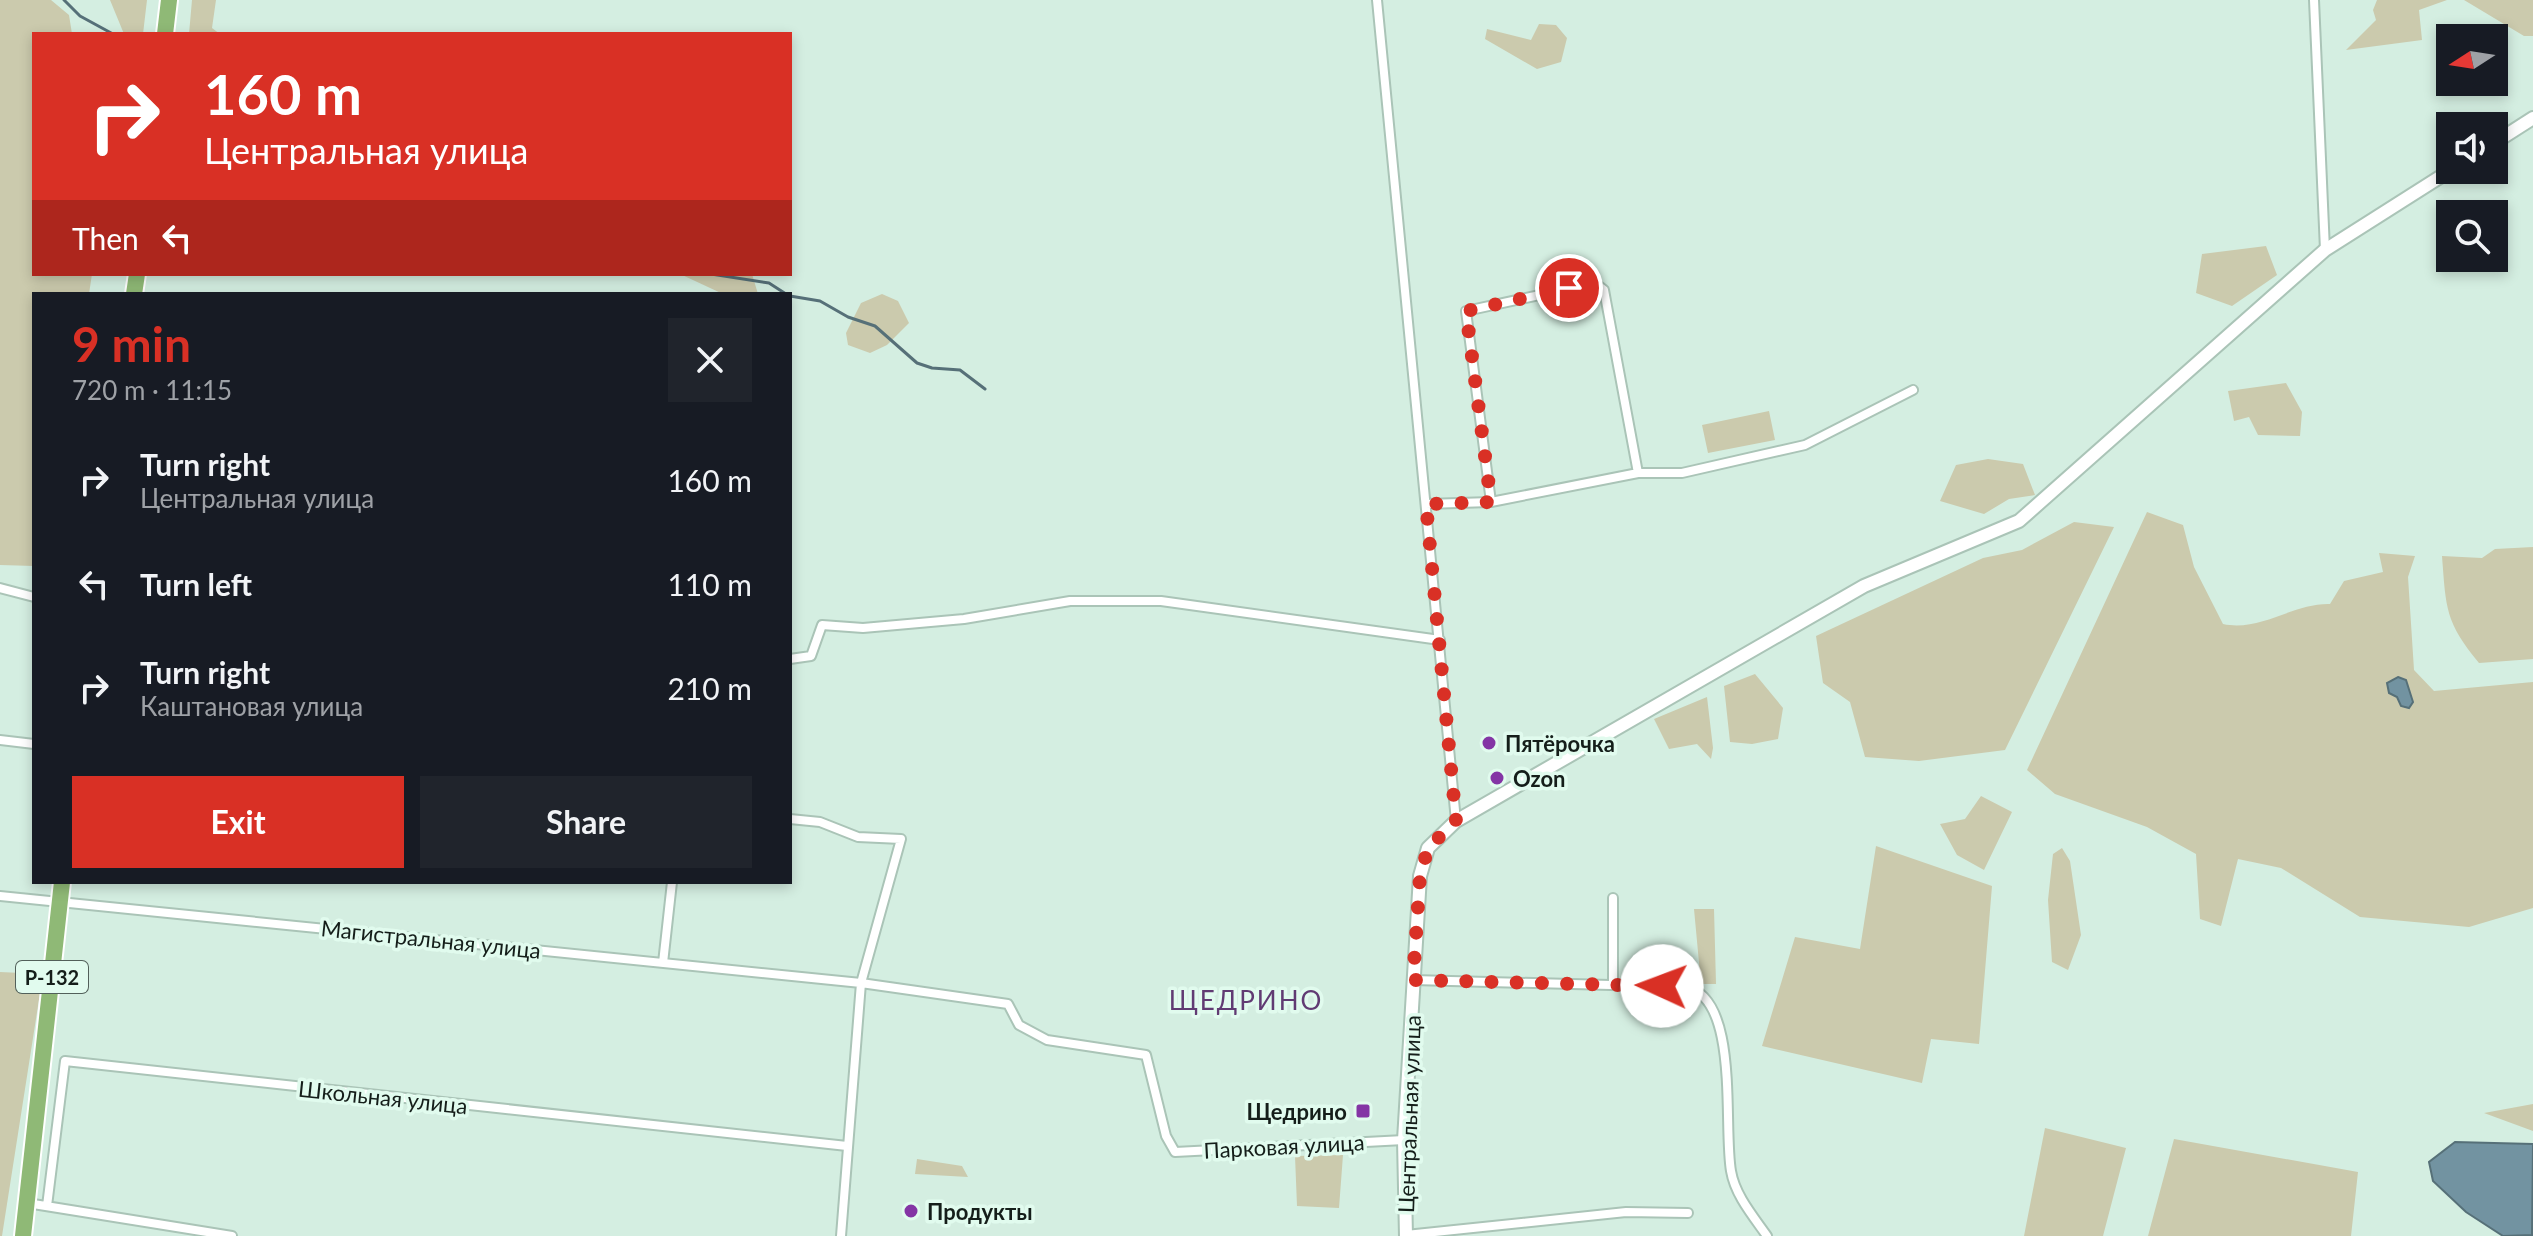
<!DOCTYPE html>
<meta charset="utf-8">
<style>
body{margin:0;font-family:Lato,sans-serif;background:#20242c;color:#f1f3f6;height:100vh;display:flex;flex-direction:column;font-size:30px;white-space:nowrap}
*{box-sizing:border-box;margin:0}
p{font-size:26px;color:#9ea1a6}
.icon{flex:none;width:44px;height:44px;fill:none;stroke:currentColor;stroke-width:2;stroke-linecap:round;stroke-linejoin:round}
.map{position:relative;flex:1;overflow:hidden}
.drawer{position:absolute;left:32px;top:292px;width:760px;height:592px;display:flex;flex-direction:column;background:#171b24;border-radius:0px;box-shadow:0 4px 12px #0003}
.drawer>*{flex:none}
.hud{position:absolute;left:32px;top:32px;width:760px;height:244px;border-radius:0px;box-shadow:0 4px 12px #0003;background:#d93025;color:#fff;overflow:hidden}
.needle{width:52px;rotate:258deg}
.controls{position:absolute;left:2436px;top:24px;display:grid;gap:16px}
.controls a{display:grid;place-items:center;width:72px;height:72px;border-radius:0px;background:#171b24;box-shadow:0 4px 12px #0003;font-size:40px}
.pin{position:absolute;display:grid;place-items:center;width:68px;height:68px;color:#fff;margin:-34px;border:4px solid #fff;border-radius:50%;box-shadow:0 2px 8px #0007}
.me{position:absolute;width:88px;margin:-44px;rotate:272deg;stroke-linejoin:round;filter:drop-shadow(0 0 6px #0008)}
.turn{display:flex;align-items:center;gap:28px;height:168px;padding:0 40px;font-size:36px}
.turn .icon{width:104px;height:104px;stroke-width:2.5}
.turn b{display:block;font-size:56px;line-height:68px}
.then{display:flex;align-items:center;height:76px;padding:0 40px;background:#0003;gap:16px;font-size:30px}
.round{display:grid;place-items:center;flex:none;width:84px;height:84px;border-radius:0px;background:#20242c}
.head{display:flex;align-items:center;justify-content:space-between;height:136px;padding:0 40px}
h1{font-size:48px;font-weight:700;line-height:60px;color:#d93025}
.primary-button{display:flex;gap:16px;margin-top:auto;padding:16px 40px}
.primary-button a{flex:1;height:92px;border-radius:0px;background:#d93025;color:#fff;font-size:32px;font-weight:700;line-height:92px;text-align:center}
.primary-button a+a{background:#20242c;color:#f1f3f6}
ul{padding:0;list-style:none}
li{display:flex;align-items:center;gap:24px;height:104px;padding:0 40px}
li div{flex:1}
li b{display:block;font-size:30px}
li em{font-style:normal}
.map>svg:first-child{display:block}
.green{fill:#cbcaad}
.water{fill:#7293a1;stroke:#567078;stroke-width:2}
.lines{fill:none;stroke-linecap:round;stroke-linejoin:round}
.stream{stroke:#567078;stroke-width:3}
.street-casing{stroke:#aac4b7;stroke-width:12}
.secondary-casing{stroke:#aac4b7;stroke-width:16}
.highway-casing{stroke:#fff;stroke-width:20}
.street{stroke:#fff;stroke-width:8}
.secondary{stroke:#fff;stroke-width:12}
.highway{stroke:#8fb976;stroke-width:16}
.route{stroke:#d93025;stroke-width:14;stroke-dasharray:0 25.2}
.poi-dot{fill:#8435a5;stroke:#e1fbee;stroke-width:3}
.labels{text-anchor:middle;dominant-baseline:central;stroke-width:7;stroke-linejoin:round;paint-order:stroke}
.shield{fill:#e1fbee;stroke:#52605a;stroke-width:2}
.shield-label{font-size:20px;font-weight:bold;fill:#151e1a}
.poi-label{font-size:22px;font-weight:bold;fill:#151e1a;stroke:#e1fbee;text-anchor:start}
.street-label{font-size:22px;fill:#151e1a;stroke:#e1fbee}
.quarter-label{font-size:26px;letter-spacing:2px;fill:#613b73;stroke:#e1fbee}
</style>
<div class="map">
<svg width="2533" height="1236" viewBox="0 0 2533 1236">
<rect width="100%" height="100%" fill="#d4eee1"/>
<path class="green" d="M0 0H51L69 15 72 34H34V274H92L89 294H34V566L0 565Z
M110 0H147L143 34H124Z
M192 0H216L212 28 220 34H189Z
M2377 0H2447L2419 10 2422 40 2346 50 2376 20 2373 10Z
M2464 0H2533V36H2524Z
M1539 24 1556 25 1567 38 1561 62 1537 69 1485 39 1487 29 1531 40Z
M2266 246 2277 275 2232 306 2196 293 2202 254Z
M680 274H752L758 294H723Z
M882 294 898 301 909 323 887 345 870 353 848 345 846 333 861 303Z
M2286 383 2302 412 2300 436 2258 435 2249 417 2234 421 2228 391Z
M1769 411 1775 440 1708 453 1702 425Z
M1988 459 2023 464 2035 495 2009 499 1984 514 1940 501 1956 465Z
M2147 512 2183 525 2194 567 2223 624C2261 632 2293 603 2330 604L2344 581 2383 572 2379 553 2415 556 2408 577 2414 670 2434 691 2533 682V908L2469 927 2360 917 2281 868 2238 859 2221 926 2200 919 2196 854 2147 827 2055 794 2027 770Z
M2074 522 2114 527 2005 750 1919 761 1865 757 1850 702 1823 683 1816 636 1983 558 2022 550Z
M2533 547V659L2479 663C2445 622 2446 608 2442 556L2482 558 2495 549Z
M1755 674 1783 708 1778 739 1752 744 1730 742 1724 686Z
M1707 697 1713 748 1711 759 1697 744 1669 749 1654 719Z
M1981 796 2012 812 1984 870 1957 855 1940 824 1965 819Z
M1876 846 1992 886 1979 1044 1931 1039 1922 1083 1762 1046 1795 937 1860 949Z
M2062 848 2070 861 2081 935 2068 970 2052 962 2048 900 2053 854Z
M1694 909H1714L1716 984H1701Z
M0 972 43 974 2 1236H0Z
M2533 1104V1131L2484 1113Z
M2045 1128 2126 1148 2103 1236H2024Z
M2174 1139 2358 1172 2351 1236H2148Z
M1343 1155 1339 1208 1297 1206 1295 1156Z
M917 1159 962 1166 968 1177 915 1174Z"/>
<path class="water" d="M2398 677 2406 680 2413 702 2409 708 2401 706 2397 697 2389 693 2387 683Z
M2455 1142 2533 1144 2532 1235 2503 1236 2466 1212 2433 1181 2429 1162Z"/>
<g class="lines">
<path class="stream" d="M64 0 80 16 113 34
M711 274 769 283 786 294
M790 296 820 301 848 317 875 326 917 363 932 368 960 370 985 389"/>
<defs>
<path id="street" d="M1377 0 1456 821
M2314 0 2325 250
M1491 502 1466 311 1595 283 1604 290 1638 473
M1426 504 1491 502 1638 473H1682L1805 445 1913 390
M0 588 34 597
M790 659 811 656 822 625 863 628 964 619 1070 601H1161L1440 640
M0 740 34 744
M790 819 820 822 858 837 901 839 861 983 841 1236
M0 896 861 983 1008 1004 1019 1025 1047 1040 1146 1055 1166 1136 1175 1152 1404 1140
M663 963 672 882
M1413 980 1687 987C1740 1000 1723 1126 1731 1171 1735 1195 1753 1216 1767 1236
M1613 984V898
M27 1203 232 1236
M47 1206 65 1061 847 1146
M1406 1235 1626 1212 1688 1213"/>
<path id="secondary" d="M2494 143 2533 118
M1406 1236 1404 1140 1420 876 1428 848 1456 821 1864 586 2019 521 2325 250 2451 170"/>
<path id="highway" d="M165 34 169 0
M134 294 137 274
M23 1236 62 882"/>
</defs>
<use href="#street" class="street-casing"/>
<use href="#secondary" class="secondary-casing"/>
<use href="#highway" class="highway-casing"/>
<use href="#street" class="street"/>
<use href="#secondary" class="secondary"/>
<use href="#highway" class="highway"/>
</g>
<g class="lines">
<path class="route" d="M1569 288 1466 311 1491 502 1426 504 1456 821 1428 848 1420 876 1413 980 1662 986"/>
</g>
<g class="poi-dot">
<circle cx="1489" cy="743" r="8"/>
<circle cx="1497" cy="778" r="8"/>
<rect x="1355" y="1103" width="16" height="16" rx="4"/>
<circle cx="911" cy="1211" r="8"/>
</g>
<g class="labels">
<rect class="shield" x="16" y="961" width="72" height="32" rx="6"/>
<g class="shield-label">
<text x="52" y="977">Р-132</text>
</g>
<g class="poi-label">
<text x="1505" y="743">Пятёрочка</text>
<text x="1513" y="778">Ozon</text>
<text x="1347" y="1111" text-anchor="end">Щедрино</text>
<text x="927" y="1211">Продукты</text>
</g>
<g class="street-label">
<text transform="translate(431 939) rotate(6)">Магистральная улица</text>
<text transform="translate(383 1097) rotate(6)">Школьная улица</text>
<text transform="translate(1409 1114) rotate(-88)">Центральная улица</text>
<text transform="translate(1284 1146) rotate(-3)">Парковая улица</text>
</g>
<g class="quarter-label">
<text x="1246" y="1000">ЩЕДРИНО</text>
</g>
</g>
</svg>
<div class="controls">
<a><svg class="needle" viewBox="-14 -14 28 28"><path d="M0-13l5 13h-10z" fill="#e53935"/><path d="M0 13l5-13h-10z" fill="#9ea1a6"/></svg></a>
<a><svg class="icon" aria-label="sound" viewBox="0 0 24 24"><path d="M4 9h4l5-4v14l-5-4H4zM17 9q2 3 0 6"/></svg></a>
<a><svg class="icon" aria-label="search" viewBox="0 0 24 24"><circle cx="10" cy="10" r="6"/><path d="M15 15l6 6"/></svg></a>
</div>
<div class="pin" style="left:1569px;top:288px;background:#d93025"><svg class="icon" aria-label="arrive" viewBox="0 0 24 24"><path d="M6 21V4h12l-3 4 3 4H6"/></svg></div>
<svg class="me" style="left:1662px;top:986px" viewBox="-20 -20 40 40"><circle r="19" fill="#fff"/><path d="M0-13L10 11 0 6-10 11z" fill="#d93025"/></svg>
<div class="hud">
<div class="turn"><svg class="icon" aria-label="right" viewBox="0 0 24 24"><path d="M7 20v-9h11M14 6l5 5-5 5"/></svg><div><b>160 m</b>Центральная улица</div></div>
<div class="then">Then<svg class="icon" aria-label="left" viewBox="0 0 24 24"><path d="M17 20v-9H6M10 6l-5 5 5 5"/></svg></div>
</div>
<section class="drawer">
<div class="head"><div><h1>9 min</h1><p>720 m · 11:15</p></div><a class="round"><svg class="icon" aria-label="close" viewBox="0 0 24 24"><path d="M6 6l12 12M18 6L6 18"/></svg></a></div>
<ul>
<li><svg class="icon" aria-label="right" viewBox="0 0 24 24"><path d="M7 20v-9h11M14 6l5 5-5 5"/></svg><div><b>Turn right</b><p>Центральная улица</p></div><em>160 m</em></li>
<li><svg class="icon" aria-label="left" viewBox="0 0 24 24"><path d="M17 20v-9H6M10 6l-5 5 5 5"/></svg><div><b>Turn left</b></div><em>110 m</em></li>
<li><svg class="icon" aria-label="right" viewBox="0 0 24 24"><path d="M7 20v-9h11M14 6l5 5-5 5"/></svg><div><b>Turn right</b><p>Каштановая улица</p></div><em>210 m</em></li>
</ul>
<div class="primary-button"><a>Exit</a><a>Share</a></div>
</section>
</div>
